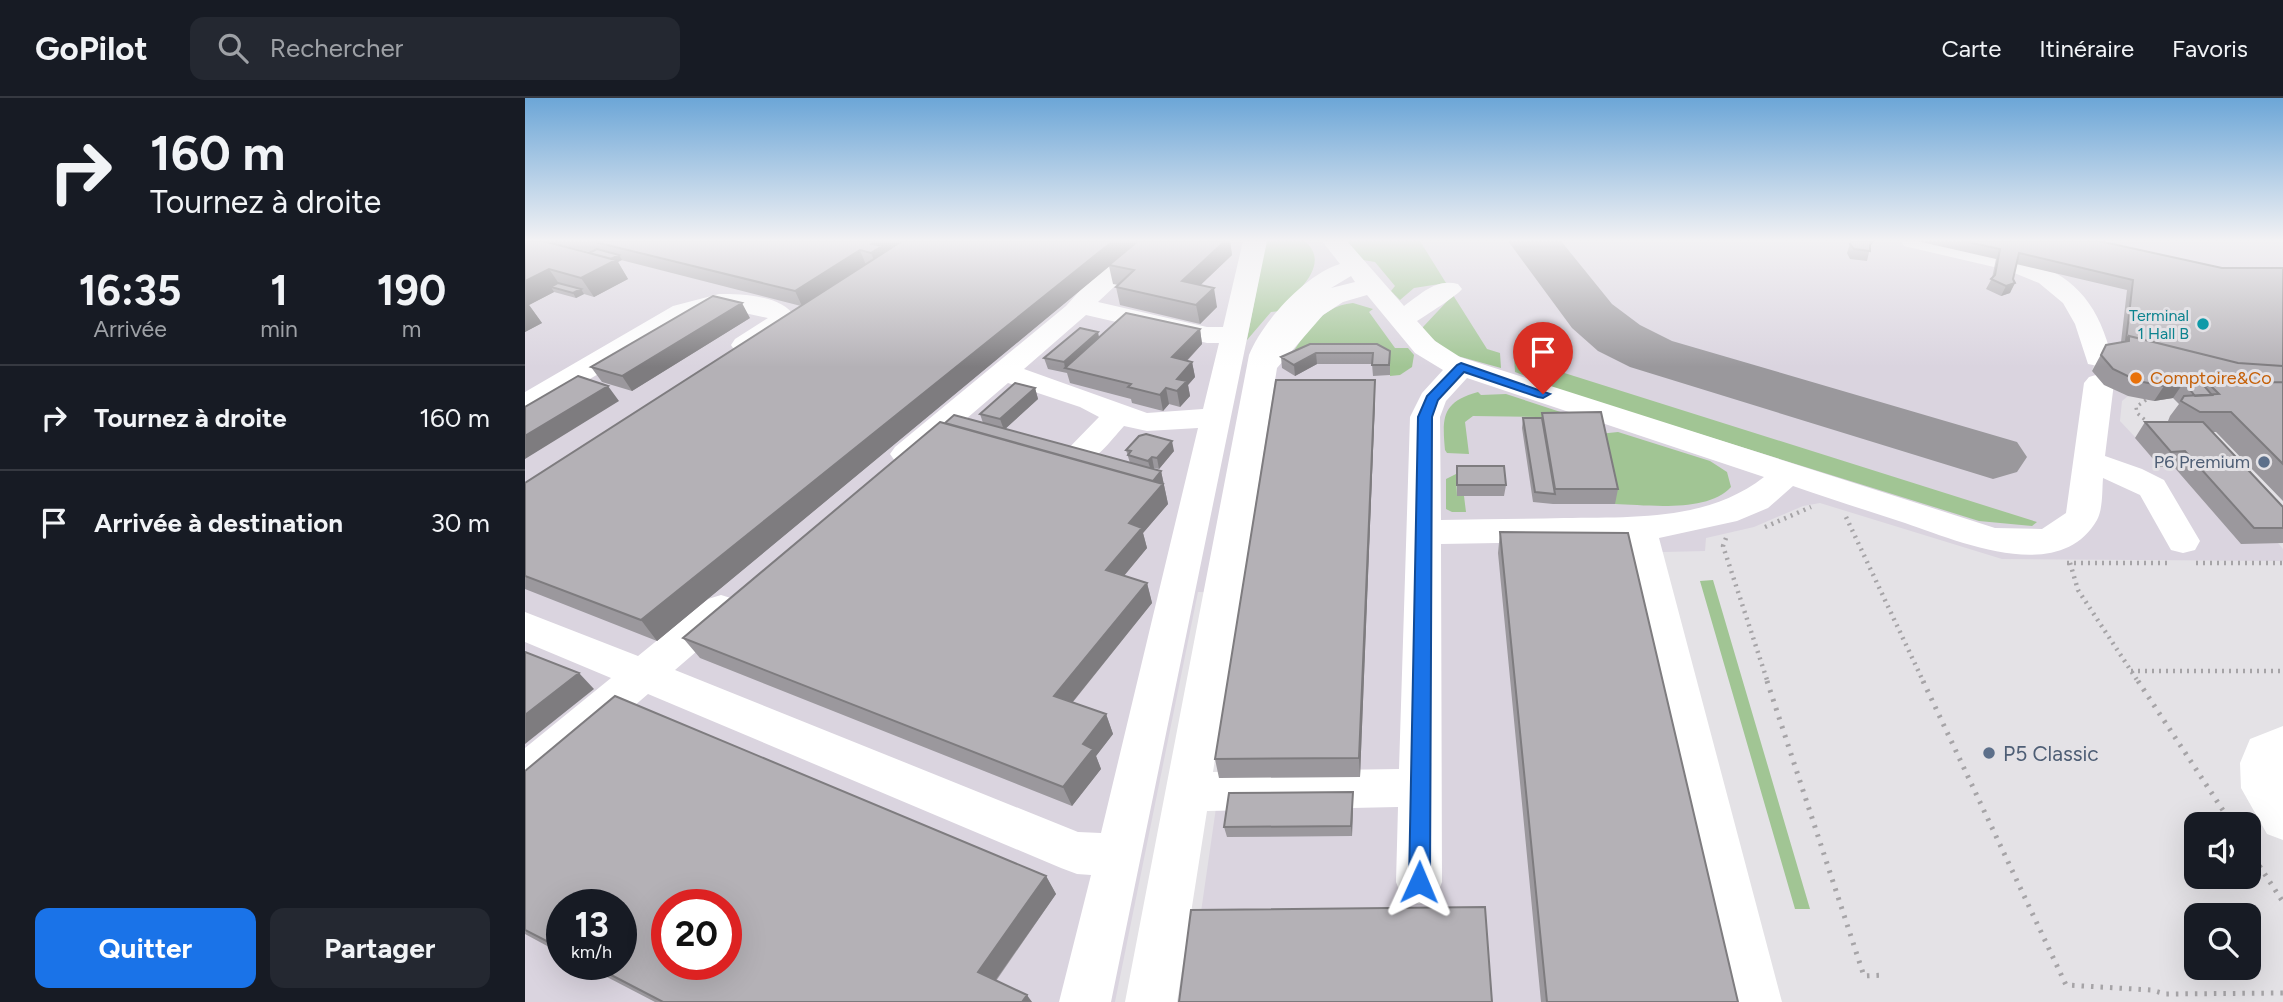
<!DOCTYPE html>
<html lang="fr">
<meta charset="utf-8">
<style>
body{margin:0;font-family:Figtree,sans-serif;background:#242831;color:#f1f3f6;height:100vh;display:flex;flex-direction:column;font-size:26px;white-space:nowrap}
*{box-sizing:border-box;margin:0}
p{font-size:23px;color:#9ea1a6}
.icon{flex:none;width:38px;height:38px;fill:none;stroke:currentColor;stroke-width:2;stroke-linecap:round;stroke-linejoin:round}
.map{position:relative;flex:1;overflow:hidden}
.side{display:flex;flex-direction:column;background:#171b24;width:525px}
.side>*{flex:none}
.guide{background:#171b24;color:#f1f3f6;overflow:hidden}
.buttons{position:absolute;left:1659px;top:714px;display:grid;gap:14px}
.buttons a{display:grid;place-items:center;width:77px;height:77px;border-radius:14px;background:#171b24;box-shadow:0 7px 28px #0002;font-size:35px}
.speed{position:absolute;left:21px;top:791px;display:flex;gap:14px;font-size:35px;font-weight:700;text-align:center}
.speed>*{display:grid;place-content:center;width:91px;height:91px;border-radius:50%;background:#171b24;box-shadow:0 7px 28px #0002;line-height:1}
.speed small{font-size:18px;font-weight:400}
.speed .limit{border:10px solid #d22;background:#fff;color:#111}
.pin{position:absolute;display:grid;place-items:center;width:60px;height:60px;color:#fff;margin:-72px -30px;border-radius:50% 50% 50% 0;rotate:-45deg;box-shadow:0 0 7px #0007}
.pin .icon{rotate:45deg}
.me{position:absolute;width:77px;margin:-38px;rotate:1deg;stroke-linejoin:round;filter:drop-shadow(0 0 5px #0008)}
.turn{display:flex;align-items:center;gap:24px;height:147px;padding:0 35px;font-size:32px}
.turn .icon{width:91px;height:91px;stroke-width:2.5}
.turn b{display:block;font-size:49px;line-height:60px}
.eta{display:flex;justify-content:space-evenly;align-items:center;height:119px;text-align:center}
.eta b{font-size:42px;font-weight:700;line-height:49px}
.action{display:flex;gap:14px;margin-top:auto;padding:14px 35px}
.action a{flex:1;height:80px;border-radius:14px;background:#1a73e8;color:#fff;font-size:28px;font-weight:700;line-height:80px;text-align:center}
.action a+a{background:#242831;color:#f1f3f6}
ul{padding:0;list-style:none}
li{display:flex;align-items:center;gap:21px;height:105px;padding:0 35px;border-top:2px solid #363941}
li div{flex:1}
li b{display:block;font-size:26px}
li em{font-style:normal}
header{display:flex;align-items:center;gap:42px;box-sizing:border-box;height:98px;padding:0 35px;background:#171b24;border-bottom:2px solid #363941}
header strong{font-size:33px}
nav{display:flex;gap:38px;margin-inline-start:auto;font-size:24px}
.search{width:490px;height:63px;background:#242831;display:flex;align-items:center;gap:18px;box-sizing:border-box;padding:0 24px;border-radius:14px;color:#9ea1a6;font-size:26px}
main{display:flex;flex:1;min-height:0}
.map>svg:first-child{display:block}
.built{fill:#dad4df;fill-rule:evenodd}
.green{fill:#a1c594}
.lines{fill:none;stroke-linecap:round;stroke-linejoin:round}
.taxiway{fill:#9a989c;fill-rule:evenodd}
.path-far2{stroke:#a6a4a7;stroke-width:3.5;stroke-dasharray:2 4.5;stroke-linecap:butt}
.path-far1{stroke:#a6a4a7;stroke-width:4.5;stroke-dasharray:2 5;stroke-linecap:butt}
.path{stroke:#a6a4a7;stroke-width:5;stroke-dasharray:2.5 7;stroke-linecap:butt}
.minor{fill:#fff;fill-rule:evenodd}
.wall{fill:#9b989d}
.shaded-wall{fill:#7e7c7f}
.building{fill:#b4b1b6;stroke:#7e7c7f;stroke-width:2;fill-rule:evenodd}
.route{fill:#1a73e8;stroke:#114b97;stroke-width:2}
.culture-dot{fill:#0f9aa8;stroke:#e4e2e6;stroke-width:2.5}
.food-dot{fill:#e8710a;stroke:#e4e2e6;stroke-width:2.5}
.service-dot{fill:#5c6f8a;stroke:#e4e2e6;stroke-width:2.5}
.labels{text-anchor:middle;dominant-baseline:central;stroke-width:6;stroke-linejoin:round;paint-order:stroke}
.far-culture-label{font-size:16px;fill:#0d838f;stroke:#e4e2e6;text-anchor:end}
.food-label{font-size:18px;fill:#c56008;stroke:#e4e2e6;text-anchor:start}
.service-label{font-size:18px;fill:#4e5e75;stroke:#e4e2e6;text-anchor:end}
.near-service-label{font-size:21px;fill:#4e5e75;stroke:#e4e2e6;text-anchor:start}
</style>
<header>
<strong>GoPilot</strong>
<div class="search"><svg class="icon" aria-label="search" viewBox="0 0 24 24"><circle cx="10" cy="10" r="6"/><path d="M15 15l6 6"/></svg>Rechercher</div>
<nav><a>Carte</a><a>Itinéraire</a><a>Favoris</a></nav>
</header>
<main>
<section class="side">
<div class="guide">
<div class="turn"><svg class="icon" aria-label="right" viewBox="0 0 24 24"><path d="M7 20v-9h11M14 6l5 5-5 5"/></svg><div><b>160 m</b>Tournez à droite</div></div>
</div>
<div class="eta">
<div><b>16:35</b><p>Arrivée</p></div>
<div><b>1</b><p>min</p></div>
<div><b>190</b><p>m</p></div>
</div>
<ul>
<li><svg class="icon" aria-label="right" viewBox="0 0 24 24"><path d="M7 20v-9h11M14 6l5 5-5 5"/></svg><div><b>Tournez à droite</b></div><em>160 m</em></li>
<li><svg class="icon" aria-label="arrive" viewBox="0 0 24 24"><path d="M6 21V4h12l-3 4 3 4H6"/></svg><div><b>Arrivée à destination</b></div><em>30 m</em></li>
</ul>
<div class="action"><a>Quitter</a><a>Partager</a></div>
</section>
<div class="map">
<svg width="1758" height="904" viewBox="0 0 1758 904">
<rect width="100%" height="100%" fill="#e4e2e6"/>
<path class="built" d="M0 143H1758V285L1569 266 1567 273 1579 287 1603 298 1597 303 1595 323 1610 339H1666L1758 451V463L1477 461 1295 405 1278 408 1229 429 1181 440 1180 453 1099 455 1200 904H663L722 495 673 494 590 904H0ZM37 807H96V866H37ZM142 807H201V866H142Z"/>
<path class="green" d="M741 143H780C807 167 771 194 755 213L746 214 722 242Z
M821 143H895L921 185 889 190 875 202 866 193 870 188 850 164 838 162Z
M928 197 962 251 975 255 976 270 929 257 898 234V229Z
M828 205 848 211 844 214 870 250H883L889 257 887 269 875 277 865 278V264L785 256 757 270C777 243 792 208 828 205Z
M989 259 1512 424 1507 428 1454 423 1001 282 1003 279 990 274Z
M953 294 956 297 981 296 1072 326 1015 330 1012 319 948 318 940 324 944 356 922 355 920 352C917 319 917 304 953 294Z
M1093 334 1185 363 1202 374 1206 389C1183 415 1122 407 1090 406L1074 336Z
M931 376 932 398H939L941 414H927L921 411V381Z
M1188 482 1285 811H1270L1175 483Z"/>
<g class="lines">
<path class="taxiway" d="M983 143H1036L1087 206 1115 227 1147 243 1492 344 1502 359 1492 374 1468 381 1105 269 1073 253 1047 230Z"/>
<path class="path-far2" d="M1621 302 1611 309 1612 315 1626 327"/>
<path class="path-far1" d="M1321 419 1399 585
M1240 429 1286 409
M1201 440 1198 448 1243 585
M1542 465H1642
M1545 465 1553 492 1614 585
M1671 465H1758
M1606 573H1758"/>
<path class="path" d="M1242 583 1339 878 1360 877
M1398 583 1541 887 1626 892 1641 896 1758 895
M1613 583 1707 726
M1724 752 1758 804"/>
<path class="minor" d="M612 143H638L573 204 682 229H698L718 143H742L586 904H534L566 777 552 776 536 770 123 596 15 689 0 695V650L86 580 0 544V514L113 558 183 501 196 497 209 501 215 511 209 521 150 572 553 734 576 735 673 330 622 333 599 328C583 345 567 372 541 365L536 358 574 319 555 309 483 285 392 363 381 366 370 363 365 356 370 349 541 208 560 187ZM561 217 682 245H694L678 311 622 315 499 271Z
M797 143H822L879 208C896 196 911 180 933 186L937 191C933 197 900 218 892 223L910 243 935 259 1470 430 1517 431 1541 415 1559 285 1564 279 1574 276 1584 279 1589 285 1580 358 1617 371 1639 382 1675 443 1670 452 1658 455 1646 452 1615 397 1578 380C1577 393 1578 411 1572 422 1534 488 1433 443 1380 425 1343 413 1306 401 1268 388L1243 410 1212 423 1134 440 1257 904H1205L1100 443 916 446 917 784 911 800 894 806 877 800 871 784 873 709 682 713 652 904H600L724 257C737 224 781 176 815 166ZM826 178 830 184 806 190ZM842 197 890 255 918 272 897 295 885 319 874 671 688 674 752 270 798 217 818 204ZM942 280 1239 379C1183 423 1107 419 1039 420 998 421 957 421 916 422L915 319 921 303Z
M1375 143H1418L1478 157 1481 162 1478 167 1469 169 1379 148Z
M1491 160C1548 174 1573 204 1587 260L1583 266 1573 268 1563 266 1550 226 1538 205 1514 185 1482 172 1479 167 1482 162Z
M194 196C217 196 258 197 270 219 263 238 230 258 210 253L206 247 210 241 243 220 206 212 179 215 11 312 0 315V294L148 208Z
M1758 628V742L1742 736 1716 690 1715 665 1725 641Z"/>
</g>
<path class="wall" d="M0 143 64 155 65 154 18 143H705L707 157 675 187 692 209 675 226 595 207 591 189 593 187 588 186 584 168 132 543 0 491V385L276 208 96 162 93 164 103 181 69 199 59 196 51 200 29 194 4 207 17 225 0 234Z
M1392 143H1574L1697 170H1758V403L1691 334H1688L1758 409V445L1716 446 1649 369H1635L1610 340 1620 324H1644L1643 323 1645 318 1654 306 1648 300 1629 303 1603 298 1579 287 1567 273 1581 247 1596 244 1602 192 1491 166 1485 195 1476 198 1461 191 1467 180 1471 161Z
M1325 146 1345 150 1342 163 1325 161 1322 155Z
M225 220 107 293 77 284 66 269Z
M675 231 677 246 662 263 667 264 670 279 663 287 665 298 655 309 644 306 638 313 607 305 606 301 545 285 542 275 523 271 519 260 574 239Z
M852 246 865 253V277L848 278 847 266H792L770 278 757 270 756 259Z
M510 290 513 301 480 331 605 365 601 352 649 353 634 371 629 370 628 371 636 373 643 406 618 435 622 450 599 478 622 485 627 505 548 604 581 616 588 636 571 658 576 671 547 708 175 560 158 540 420 325H458L455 316Z
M850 302 835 679 694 680 690 661Z
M1017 315 1093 391 1090 406H1028L1008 404 997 330 998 320H1017Z
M932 368 981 387 979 398H932Z
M975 434 1213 904H1016L973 455Z
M0 673 521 778 531 796 471 883 507 904H130L57 866H96L37 807V856L0 836Z
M828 704 827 738 702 739 699 729Z"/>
<path class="shaded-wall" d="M351 143H379L352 169 346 155 347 146Z
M588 143H615L132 543 116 522Z
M700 143H705L707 157 660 202 657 183Z
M335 152 341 167 277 208 270 193Z
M94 157 97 162 93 164 103 181 69 199 56 180 72 168Z
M24 171 37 190 26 189 29 194 4 207 17 225 0 234V183Z
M1490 185 1485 195 1476 198 1481 188Z
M689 190 692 209 675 226 671 207Z
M56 191 59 196 51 200 48 195Z
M217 205 225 220 107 293 97 278Z
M675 231 677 246 650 275 647 259Z
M573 234 575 244 540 270 539 264Z
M791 255 792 266 770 278 769 267Z
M667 264 670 279 663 287 665 298 655 309 652 293V281Z
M850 282V302L835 679 834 660Z
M1659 284 1648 300 1629 303 1639 288Z
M83 288 94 303 0 361V338Z
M510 290 513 301 479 332 475 321Z
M641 290 644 306 638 313 635 297Z
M647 343 649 353 634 371 632 360Z
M627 359 629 370 626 373 623 363Z
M636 373 643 406 618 435 622 450 587 492 581 472 625 386Z
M622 485 627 505 537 617 529 598Z
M54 575 69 591 0 646V617Z
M581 616 588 636 571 658 576 671 547 708 538 689 558 646Z
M828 694V704L827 738 826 728Z
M521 778 531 796 465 890 453 874Z
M502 897 507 904H497Z"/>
<path class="building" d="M0 143H18L91 162 56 180 24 171 0 183Z
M66 143H351L347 146 357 148 346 155 335 152 270 193Z
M377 143H588L116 522 0 478V385Z
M613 143H700L657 183 689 190 671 207 591 189 609 172 584 167Z
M1327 143H1348L1345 147V153L1329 151 1325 146Z
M1438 143H1574L1697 170H1758V268L1713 265 1604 238 1601 243 1608 182 1494 155 1488 181 1490 185 1481 188 1466 181 1470 177 1475 151Z
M72 151 94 157 86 161 64 155Z
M33 185 56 191 48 195 26 189Z
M188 198 217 205 97 278 66 269Z
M601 215 675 231 647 259 667 264 652 281 662 283 652 293 641 290 635 297 603 289 606 286 540 270Z
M555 230 573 234 539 264 519 260Z
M1604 238 1713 265 1758 268V284L1683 285 1680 289 1687 297 1670 298 1659 284 1639 288 1613 283 1588 271 1576 257 1581 247 1604 243Z
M785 246H852L865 253 864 267H847L848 255H791L769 267 756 259Z
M53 278 83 288 0 338V309Z
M751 282H850L834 660 690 661Z
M1758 284V366L1706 314H1675L1656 303 1659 298 1694 296 1683 285Z
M490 285 510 290 475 321 455 316Z
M1076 314 1093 391H1030L1017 315Z
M429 317 636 373 628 383 420 325Z
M998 320H1017L1030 396 1010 394Z
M415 324 638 386 604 425 617 430 581 472 622 485 529 598 581 616 558 646 568 651 538 689 158 540Z
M1620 324H1678L1758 409V430H1729L1660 353 1646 354Z
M621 336 647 343 632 360 627 359 623 363 603 357 606 353 601 352 614 338Z
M932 368H979L981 387H932Z
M975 434 1103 435 1213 904H1022Z
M0 554 54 575 0 617Z
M90 598 521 778 453 874 502 897 497 904H138L65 866H96V807H37V851L0 832V673ZM142 807H201V866H142Z
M828 694 826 728 699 729 704 695Z
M960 809 967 904H654L666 812Z"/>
<linearGradient id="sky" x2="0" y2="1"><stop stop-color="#6ca6d7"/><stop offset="0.53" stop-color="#f3f2f4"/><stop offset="1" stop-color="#f3f2f4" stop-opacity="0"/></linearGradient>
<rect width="1758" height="269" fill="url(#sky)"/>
<path class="route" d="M936 265 1025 296 1018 300 1013 299 939 274 913 302 907 319 905 784 902 791 894 794 887 791 884 784 893 319 902 298 932 267Z"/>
<circle class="culture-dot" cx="1678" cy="226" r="7"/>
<circle class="food-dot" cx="1611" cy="280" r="7"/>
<g class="service-dot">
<circle cx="1739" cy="364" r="7"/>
<circle cx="1464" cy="655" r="7"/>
</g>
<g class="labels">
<g class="far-culture-label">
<text x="1664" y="217">Terminal<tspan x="1664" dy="18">1 Hall B</tspan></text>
</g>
<g class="food-label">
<text x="1625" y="280">Comptoire&amp;Co</text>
</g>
<g class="service-label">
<text x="1725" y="364">P6 Premium</text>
</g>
<g class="near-service-label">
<text x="1478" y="655">P5 Classic</text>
</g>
</g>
</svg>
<div class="buttons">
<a><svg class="icon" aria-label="sound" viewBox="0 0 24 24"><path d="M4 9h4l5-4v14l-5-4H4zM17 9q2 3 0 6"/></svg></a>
<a><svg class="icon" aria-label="search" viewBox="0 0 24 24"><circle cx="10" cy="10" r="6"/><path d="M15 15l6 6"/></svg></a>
</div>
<div class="speed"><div>13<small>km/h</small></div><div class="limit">20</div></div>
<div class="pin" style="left:1018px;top:296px;background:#d93025"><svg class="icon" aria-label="arrive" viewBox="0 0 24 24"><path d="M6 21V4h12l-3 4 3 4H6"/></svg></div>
<svg class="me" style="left:894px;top:784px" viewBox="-20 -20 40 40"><path d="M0-17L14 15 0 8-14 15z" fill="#1a73e8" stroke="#fff" stroke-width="4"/></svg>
</div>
</main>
